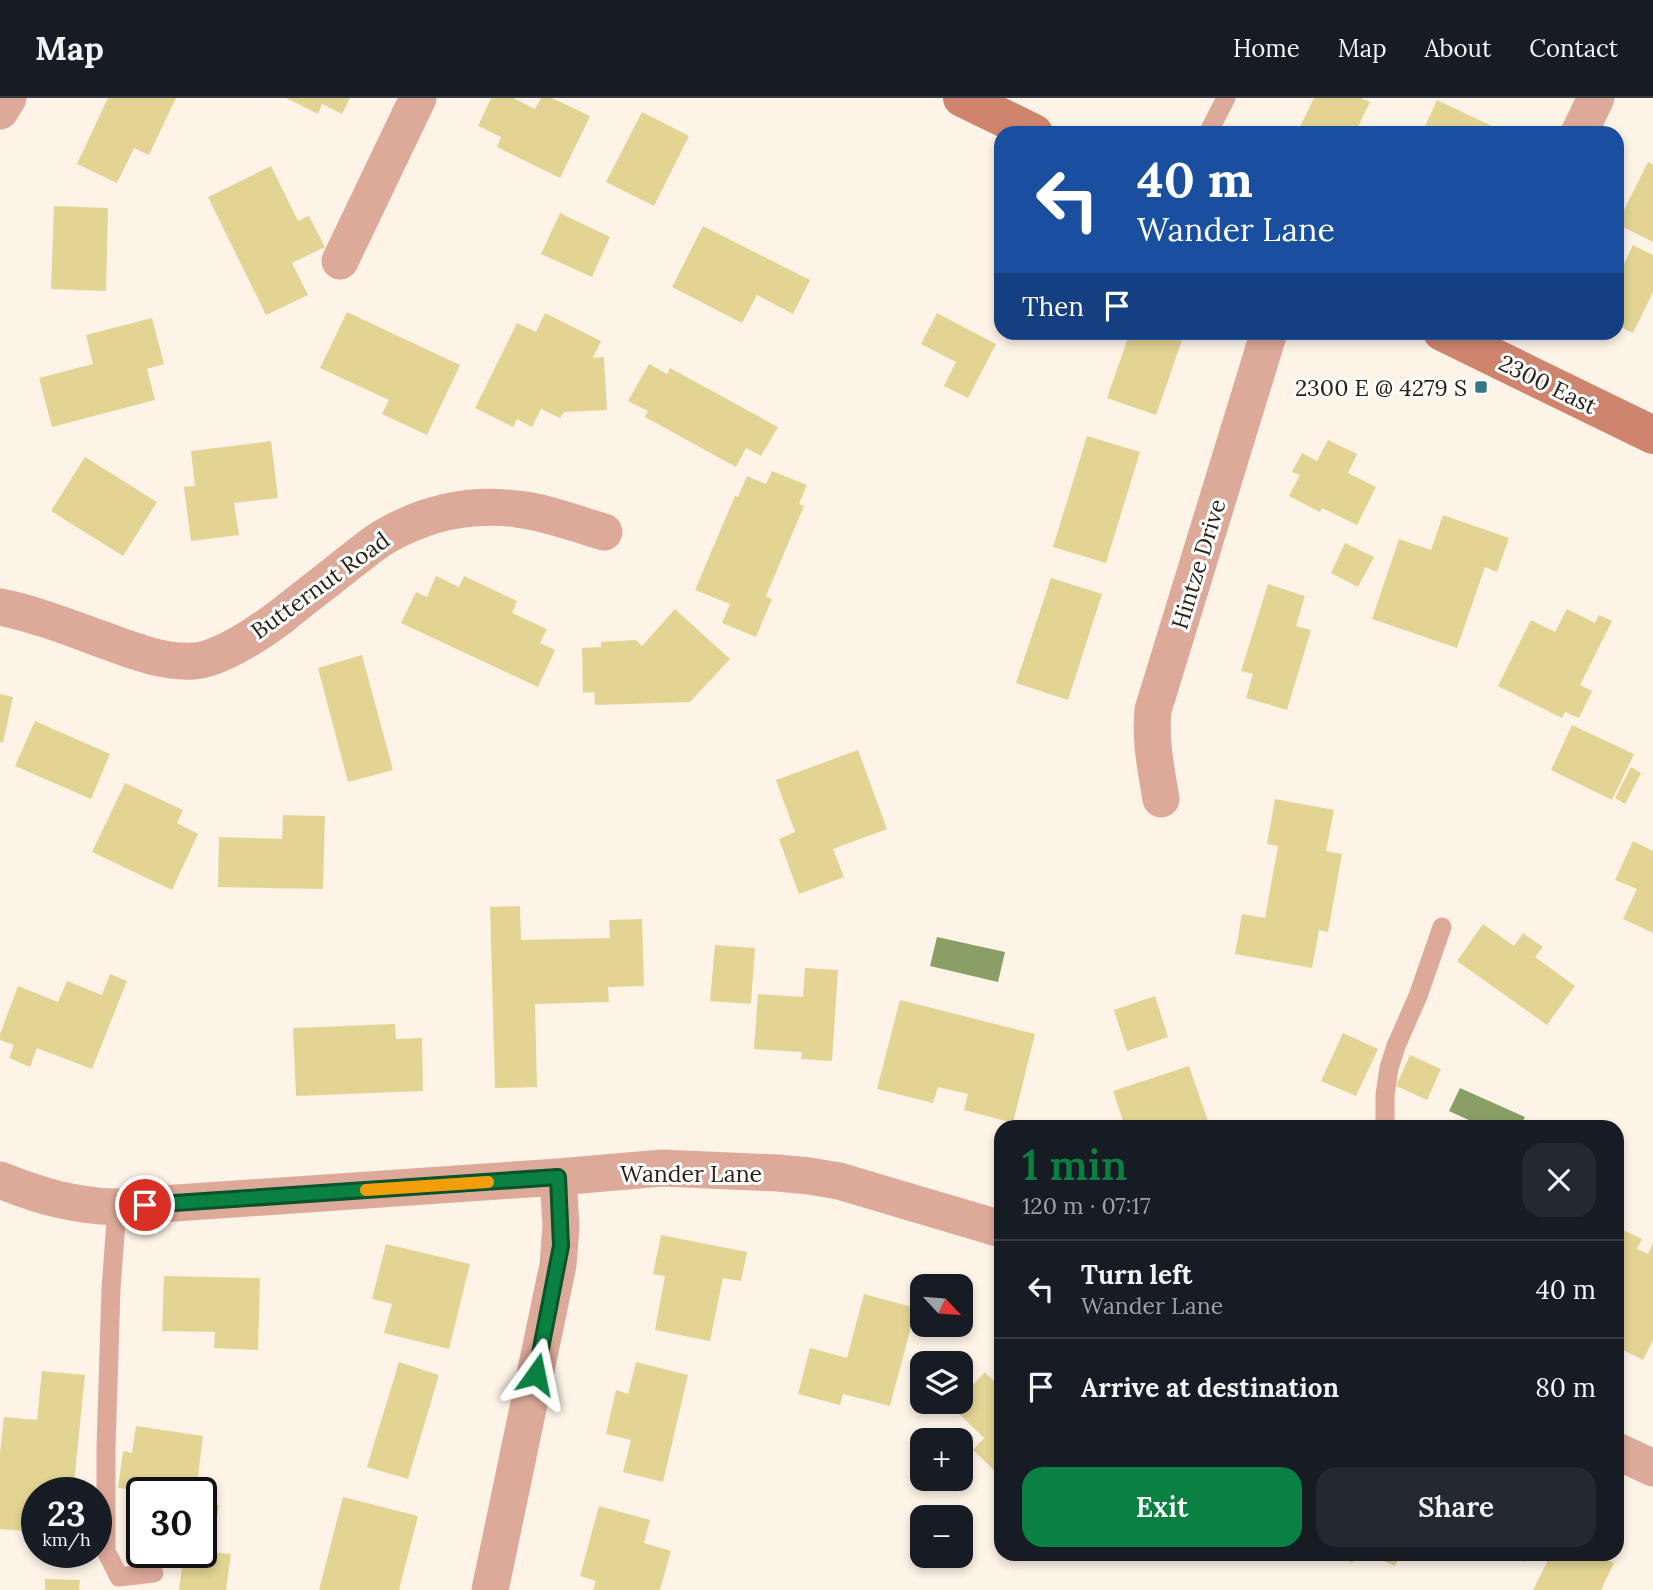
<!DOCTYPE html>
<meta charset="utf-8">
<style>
body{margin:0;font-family:Lora,serif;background:#242831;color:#f1f3f6;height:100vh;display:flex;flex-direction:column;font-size:26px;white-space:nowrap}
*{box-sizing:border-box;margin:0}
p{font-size:23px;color:#9ea1a6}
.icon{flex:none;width:38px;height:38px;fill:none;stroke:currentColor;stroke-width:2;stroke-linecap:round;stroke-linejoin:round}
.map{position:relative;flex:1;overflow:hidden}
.details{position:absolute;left:994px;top:1022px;width:630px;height:441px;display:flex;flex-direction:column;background:#171b24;border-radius:21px;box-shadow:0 4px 10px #0003}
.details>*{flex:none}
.guide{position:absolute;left:994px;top:28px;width:630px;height:214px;border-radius:21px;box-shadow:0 4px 10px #0003;background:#1a4fa0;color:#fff;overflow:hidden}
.needle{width:46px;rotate:116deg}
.controls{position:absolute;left:910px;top:1176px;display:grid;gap:14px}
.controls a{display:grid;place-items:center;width:63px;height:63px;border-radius:14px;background:#171b24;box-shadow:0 4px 10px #0003;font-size:35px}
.speed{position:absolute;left:21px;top:1379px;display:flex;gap:14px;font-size:35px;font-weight:700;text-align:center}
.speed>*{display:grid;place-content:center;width:91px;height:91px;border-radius:50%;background:#171b24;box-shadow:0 4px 10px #0003;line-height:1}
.speed small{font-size:18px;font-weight:400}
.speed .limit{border:4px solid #111;border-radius:10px;background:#fff;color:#111}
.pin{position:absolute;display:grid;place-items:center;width:60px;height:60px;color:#fff;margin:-30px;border:4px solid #fff;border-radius:50%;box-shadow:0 2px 7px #0007}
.me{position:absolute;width:77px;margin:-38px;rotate:12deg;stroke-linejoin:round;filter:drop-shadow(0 0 5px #0008)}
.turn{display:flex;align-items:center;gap:24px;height:147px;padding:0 28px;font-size:32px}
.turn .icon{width:91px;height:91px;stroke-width:2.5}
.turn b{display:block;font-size:49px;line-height:60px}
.then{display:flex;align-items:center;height:66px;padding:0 28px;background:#0003;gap:14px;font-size:26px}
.round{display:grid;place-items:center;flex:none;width:74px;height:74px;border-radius:21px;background:#242831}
.head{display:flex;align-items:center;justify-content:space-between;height:119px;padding:0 28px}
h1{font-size:42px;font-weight:600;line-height:52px;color:#0b8043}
.primary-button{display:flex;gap:14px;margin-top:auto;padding:14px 28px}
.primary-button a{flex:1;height:80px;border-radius:21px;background:#0b8043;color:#fff;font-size:28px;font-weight:600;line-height:80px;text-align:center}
.primary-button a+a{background:#242831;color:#f1f3f6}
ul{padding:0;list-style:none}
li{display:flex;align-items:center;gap:21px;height:98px;padding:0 28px;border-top:2px solid #363941}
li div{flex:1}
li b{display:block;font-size:26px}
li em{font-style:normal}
header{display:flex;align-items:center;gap:42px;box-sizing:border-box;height:98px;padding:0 35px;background:#171b24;border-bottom:2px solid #363941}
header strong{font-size:33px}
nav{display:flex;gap:38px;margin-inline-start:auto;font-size:24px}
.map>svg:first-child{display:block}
.water{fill:#899f66}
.building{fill:#e3d494}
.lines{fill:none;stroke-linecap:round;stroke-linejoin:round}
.service{stroke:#ddaa9a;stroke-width:19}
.minor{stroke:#ddaa9a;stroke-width:37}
.secondary{stroke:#ce846d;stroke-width:38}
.route-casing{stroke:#07532c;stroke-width:18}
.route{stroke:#0b8043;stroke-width:12}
.slow{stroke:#f59e0b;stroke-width:12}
.poi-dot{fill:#347987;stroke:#fff;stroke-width:2.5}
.labels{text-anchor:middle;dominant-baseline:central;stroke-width:6;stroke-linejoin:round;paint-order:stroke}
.street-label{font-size:23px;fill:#2b2116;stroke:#fff}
.poi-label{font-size:23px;fill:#2b2116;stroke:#fff;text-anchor:end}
</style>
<header>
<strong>Map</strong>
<nav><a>Home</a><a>Map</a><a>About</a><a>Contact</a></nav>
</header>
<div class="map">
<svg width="1653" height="1492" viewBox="0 0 1653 1492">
<rect width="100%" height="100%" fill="#fef3e7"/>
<path class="water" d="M937 839 1005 854 998 884 930 868Z
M1460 990 1525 1019 1520 1029H1484L1449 1013Z"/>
<path class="building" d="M108 0H176L149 57 134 50 117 85 77 66Z
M286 0H350L342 16 322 6 318 16Z
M491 0H513L535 11 541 0H552L590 18 560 80 497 49 501 39 478 28Z
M1314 0H1361L1370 4 1355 35H1297Z
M1437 2 1496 30 1494 35H1422Z
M642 14 689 38 654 108 606 84Z
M1648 64 1653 67V144L1617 126Z
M271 68 298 123 309 118 325 149 292 165 308 197 266 217 208 99Z
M54 108 108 110 106 193 51 191Z
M560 115 610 139 592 179 541 156Z
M703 128 810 182 793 216 757 197 742 225 672 189Z
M1633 147 1653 157V194L1633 235 1617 227V162L1624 166Z
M347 214 460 267 427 337 382 316 389 302 320 270Z
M545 215 601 243 593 260 604 259 607 312 564 314 560 320 541 311 532 329 517 321 513 329 475 310 517 225 536 234Z
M937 215 996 246 968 300 944 288 956 264 921 246Z
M152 220 164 266 147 271 155 302 52 329 39 280 93 266 86 237Z
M1130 234H1185L1156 317 1107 300Z
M649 266 667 276 670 270 778 329 761 358 746 350 736 369 645 319 648 313 628 303Z
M1087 338 1140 354 1106 465 1053 449Z
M1328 342 1357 356 1348 375 1376 389 1357 427 1322 410 1320 414 1289 398 1300 377 1292 374 1302 355 1317 363Z
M271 343 278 400 234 405 239 437 191 443 184 389 195 388 191 353Z
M85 359 157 404 123 458 51 413Z
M772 373 807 387 799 406 804 408 766 498 772 501 756 539 722 525 730 506 695 492 735 398 738 399 747 378 766 386Z
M1443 417 1509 440 1497 474 1485 469 1457 550 1372 521 1399 441 1431 452Z
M1345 445 1374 459 1358 489 1331 475Z
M436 478 459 489 464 478 517 503 512 515 547 531 540 545 555 552 538 589 401 525 416 494 427 499Z
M1051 480 1102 496 1068 602 1016 585Z
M1268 486 1305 498 1296 528 1311 532 1287 612 1246 600 1253 576 1241 573Z
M675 511 730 561 690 604 595 607 594 594 583 595 582 550 601 549V544L636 542 642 548Z
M1567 511 1595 525 1599 517 1612 523 1580 587 1592 593 1579 620 1565 614 1562 620 1498 588 1531 522 1555 534Z
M362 557 393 672 348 684 318 570Z
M0 596 13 599 3 645 0 644Z
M35 623 110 656 91 701 15 668Z
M1572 627 1634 656 1612 702 1551 672Z
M858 652 887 731 833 751 844 779 799 796 779 741 795 734 776 682Z
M1631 669 1641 675 1625 706 1615 700Z
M125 685 183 712 177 725 198 736 172 792 92 754Z
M1275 701 1334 712 1326 753 1342 756 1328 834 1319 832 1312 870 1235 856 1242 816 1265 820 1278 748 1267 746Z
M283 717 325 718 323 791 218 789 219 739 282 741Z
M1633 743 1653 753V835L1623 821 1637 791 1615 782Z
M520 808 521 842 610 840 609 822 642 821 644 888 608 889 609 904 535 906 537 989 495 990 490 809Z
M1483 826 1514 848 1523 835 1543 849 1535 859 1575 888 1547 927 1457 863Z
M715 847 755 850 751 906 710 903Z
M805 870 838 872 832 963 801 961 802 954 754 951 758 896 803 899Z
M110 876 127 883 92 971 37 950 30 969 9 960 14 947 0 942V936L18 888 58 904 67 883 102 897Z
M1155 898 1168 939 1127 953 1114 912Z
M900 902 1035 936 1013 1025 964 1012 968 996 938 989 933 1005 877 991Z
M395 926 396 941 422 940 423 993 296 998 293 930Z
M1343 935 1378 951 1356 998 1321 983Z
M1410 957 1441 971 1427 1002 1396 988Z
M1189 968 1210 1029H1125L1113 993Z
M1621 1131 1642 1141 1637 1151 1648 1156 1653 1145V1242L1643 1262 1617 1249V1138Z
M661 1137 747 1154 741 1183 723 1180 710 1243 655 1232 665 1178 653 1176Z
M386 1146 470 1166 449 1251 384 1235 392 1206 372 1201Z
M164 1178 260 1180 258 1252 214 1250 215 1234 162 1233Z
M864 1196 916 1210 890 1308 843 1296 840 1307 798 1296 810 1250 847 1260Z
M399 1264 439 1277 408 1381 367 1369Z
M636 1264 688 1277 663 1384 623 1374 631 1342 606 1336 616 1292 628 1296Z
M42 1273 85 1277 73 1395H37V1434L0 1431V1355L4 1319 37 1322Z
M985 1274 1001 1290V1379L973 1352 984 1340 952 1309 957 1304H961V1299Z
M136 1328 203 1338 196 1395H144V1393L118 1390 123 1353 132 1355Z
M343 1399 418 1418 399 1492H319Z
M201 1404 219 1407 212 1454 231 1456 226 1492H179L184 1454H201Z
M599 1408 650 1422 644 1445 671 1453 660 1492H593L596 1483 580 1478Z
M140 1423 142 1424V1442L138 1441Z
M1335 1456H1357L1352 1465Z
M1369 1456H1400L1395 1468Z
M1509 1456H1530L1525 1464Z
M1551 1456H1595L1614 1465 1601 1492H1533Z
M45 1481 80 1482 79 1492H45Z"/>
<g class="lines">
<path class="service" d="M1208 35 1226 0
M1385 1029V997L1389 970 1396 948 1418 898 1442 829
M117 1109 111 1191 106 1350V1453L119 1479 154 1475"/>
<path class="minor" d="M0 13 8 0
M1579 35 1596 0
M340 163 418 0
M0 509C35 516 68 529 101 541 131 552 162 565 194 563 221 561 262 533 283 517 305 499 328 482 350 464 361 456 372 446 384 439 425 415 470 405 517 411 546 414 576 426 604 434
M1161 701C1156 671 1150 643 1153 612L1269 234
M0 1082C40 1098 74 1108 117 1109L558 1079 662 1070 778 1075 809 1078 839 1083 1001 1131
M1617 1353 1653 1370
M490 1492 558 1167 561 1128 558 1079"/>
<path class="secondary" d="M962 0 1034 35
M1442 234 1653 337"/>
</g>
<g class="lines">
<defs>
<path id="route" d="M145 1107 558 1079 561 1148 536 1276"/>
</defs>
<use href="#route" class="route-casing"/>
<use href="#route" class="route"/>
<path class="slow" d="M366 1092 488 1084"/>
</g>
<rect class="poi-dot" x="1474" y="282" width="14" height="14" rx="3.5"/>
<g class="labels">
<g class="street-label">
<text transform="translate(1548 286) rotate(26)">2300 East</text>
<text transform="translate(1198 466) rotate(-73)">Hintze Drive</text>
<text transform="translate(320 487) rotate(-36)">Butternut Road</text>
<text x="691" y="1075">Wander Lane</text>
</g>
<g class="poi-label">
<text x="1467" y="289">2300 E @ 4279 S</text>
</g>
</g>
</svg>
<div class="controls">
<a><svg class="needle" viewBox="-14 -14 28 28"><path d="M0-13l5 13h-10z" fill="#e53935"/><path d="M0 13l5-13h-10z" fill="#9ea1a6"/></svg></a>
<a><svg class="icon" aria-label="layers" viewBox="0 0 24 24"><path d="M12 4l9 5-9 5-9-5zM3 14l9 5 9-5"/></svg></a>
<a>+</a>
<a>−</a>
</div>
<div class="speed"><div>23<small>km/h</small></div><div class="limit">30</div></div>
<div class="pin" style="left:145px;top:1107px;background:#d93025"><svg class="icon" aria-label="arrive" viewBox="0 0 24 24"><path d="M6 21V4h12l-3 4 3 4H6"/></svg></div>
<svg class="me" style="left:536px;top:1276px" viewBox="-20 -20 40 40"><path d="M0-17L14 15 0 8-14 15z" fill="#0b8043" stroke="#fff" stroke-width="4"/></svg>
<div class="guide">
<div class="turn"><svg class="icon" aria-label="left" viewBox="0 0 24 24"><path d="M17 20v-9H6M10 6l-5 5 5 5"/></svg><div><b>40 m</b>Wander Lane</div></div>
<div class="then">Then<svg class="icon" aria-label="arrive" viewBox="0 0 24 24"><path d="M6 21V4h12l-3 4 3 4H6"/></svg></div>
</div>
<section class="details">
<div class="head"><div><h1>1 min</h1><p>120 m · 07:17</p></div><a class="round"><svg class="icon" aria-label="close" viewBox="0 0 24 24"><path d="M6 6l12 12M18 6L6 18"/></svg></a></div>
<ul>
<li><svg class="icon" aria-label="left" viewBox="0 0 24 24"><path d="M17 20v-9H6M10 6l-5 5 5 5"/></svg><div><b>Turn left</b><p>Wander Lane</p></div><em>40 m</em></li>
<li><svg class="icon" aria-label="arrive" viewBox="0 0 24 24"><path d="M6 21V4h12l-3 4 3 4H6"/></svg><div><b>Arrive at destination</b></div><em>80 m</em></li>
</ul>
<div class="primary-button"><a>Exit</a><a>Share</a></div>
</section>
</div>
